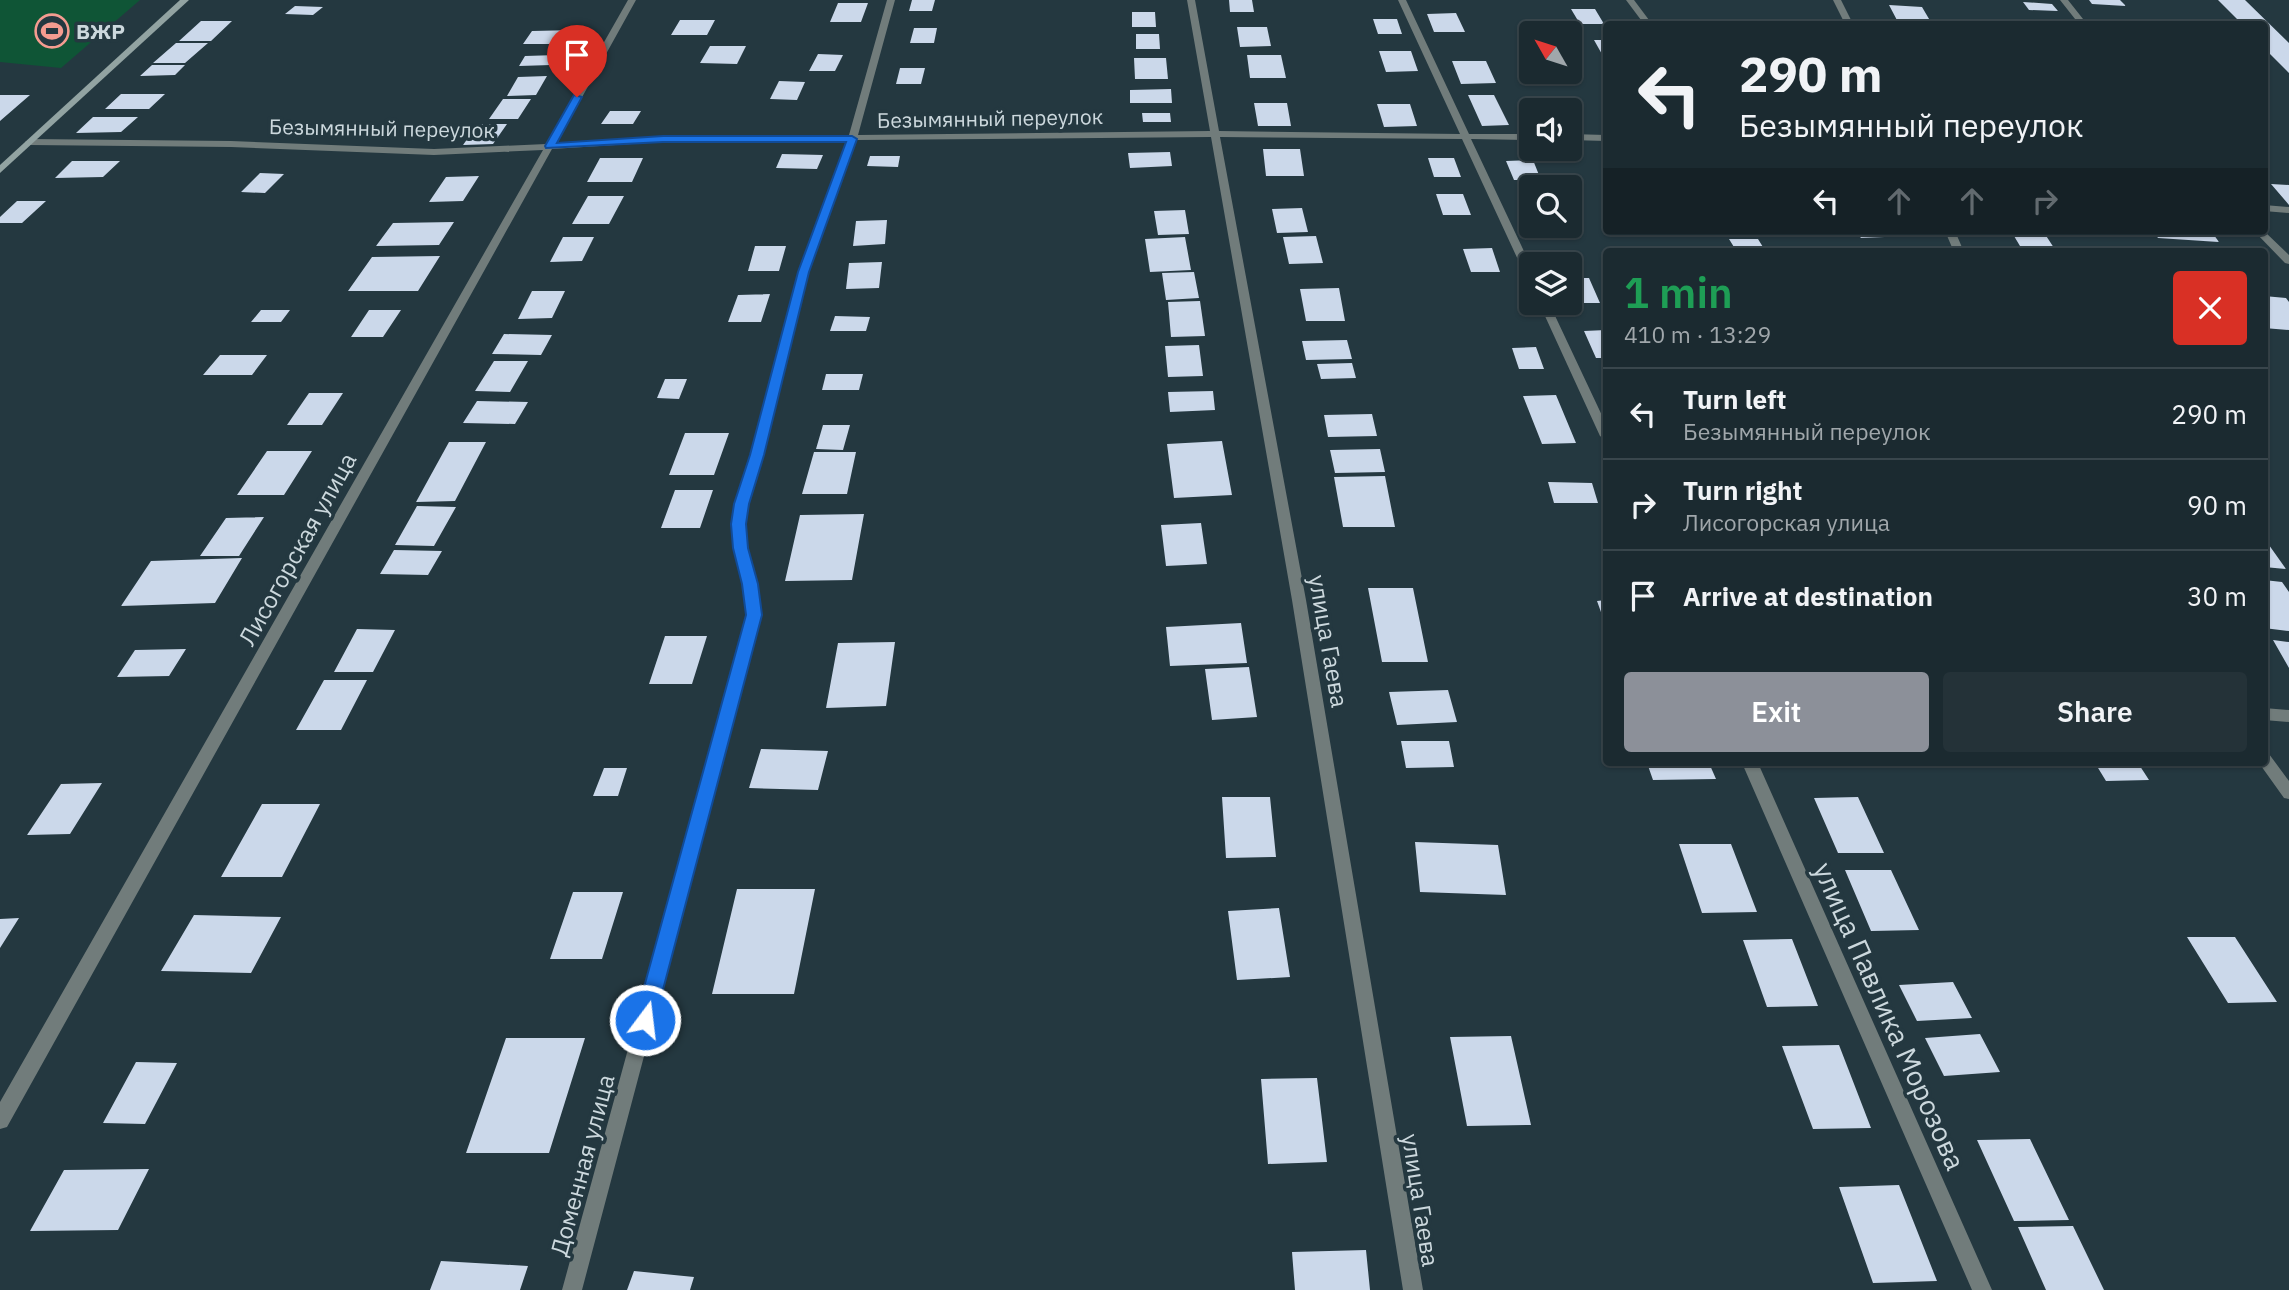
<!DOCTYPE html>
<meta charset="utf-8">
<style>
body{margin:0;font-family:"IBM Plex Sans",sans-serif;background:#243238;color:#f1f3f6;height:100vh;display:flex;flex-direction:column;font-size:26px;white-space:nowrap}
*{box-sizing:border-box;margin:0}
p{font-size:23px;color:#a0a7ab}
.icon{flex:none;width:38px;height:38px;fill:none;stroke:currentColor;stroke-width:2;stroke-linecap:round;stroke-linejoin:round}
.map{position:relative;flex:1;overflow:hidden}
.drawer{position:absolute;left:1603px;top:248px;width:665px;height:518px;display:flex;flex-direction:column;background:#1b2a30;border-radius:7px;box-shadow:0 2px 5px #0004,0 0 0 2px #39464c}
.drawer>*{flex:none}
.banner{position:absolute;left:1603px;top:21px;width:665px;height:214px;border-radius:7px;box-shadow:0 2px 5px #0004,0 0 0 2px #39464c;background:#1b2a30;color:#f1f3f6;overflow:hidden}
.needle{width:46px;rotate:309deg}
.controls{position:absolute;left:1519px;top:21px;display:grid;gap:14px}
.controls a{display:grid;place-items:center;width:63px;height:63px;border-radius:7px;background:#1b2a30;box-shadow:0 2px 5px #0004,0 0 0 2px #39464c;font-size:35px}
.pin{position:absolute;display:grid;place-items:center;width:60px;height:60px;color:#fff;margin:-72px -30px;border-radius:50% 50% 50% 0;rotate:-45deg;box-shadow:0 0 7px #0007}
.pin .icon{rotate:45deg}
.me{position:absolute;width:77px;margin:-38px;rotate:15deg;stroke-linejoin:round;filter:drop-shadow(0 0 5px #0008)}
.turn{display:flex;align-items:center;gap:24px;height:147px;padding:0 21px;font-size:32px}
.turn .icon{width:91px;height:91px;stroke-width:2.5}
.turn b{display:block;font-size:49px;line-height:60px}
.lanes{display:flex;align-items:center;height:66px;padding:0 21px;background:#0003;justify-content:center;gap:35px;direction:ltr}
.lanes .off{opacity:.35}
.round{display:grid;place-items:center;flex:none;width:74px;height:74px;border-radius:7px;background:#243238}
.head{display:flex;align-items:center;justify-content:space-between;height:119px;padding:0 21px}
h1{font-size:42px;font-weight:600;line-height:52px;color:#1e9e55}
.cta{display:flex;gap:14px;margin-top:auto;padding:14px 21px}
.cta a{flex:1;height:80px;border-radius:7px;background:#8c9099;color:#fff;font-size:28px;font-weight:600;line-height:80px;text-align:center}
.cta a+a{background:#243238;color:#f1f3f6}
ul{padding:0;list-style:none}
li{display:flex;align-items:center;gap:21px;height:91px;padding:0 21px;border-top:2px solid #39464c}
li div{flex:1}
li b{display:block;font-size:26px}
li em{font-style:normal}
.map>svg:first-child{display:block}
.green{fill:#0f5536}
.building{fill:#cbd8ea}
.lines{fill:none;stroke-linecap:round;stroke-linejoin:round}
.street{fill:#717c7b;fill-rule:evenodd}
.secondary{fill:#92a3a2;fill-rule:evenodd}
.route{fill:#1a73e8;stroke:#114b97;stroke-width:2}
.labels{text-anchor:middle;dominant-baseline:central;stroke-width:7;stroke-linejoin:round;paint-order:stroke}
.far-poi-label{font-size:21px;font-weight:bold;fill:#ccd8dd;stroke:#243840;text-anchor:start}
.far-street-label{font-size:21px;fill:#ccd8dd;stroke:#243840}
.street-label{font-size:24px;fill:#ccd8dd;stroke:#243840}
.near-street-label{font-size:28px;fill:#ccd8dd;stroke:#243840}
</style>
<div class="map">
<svg width="2289" height="1290" viewBox="0 0 2289 1290">
<rect width="100%" height="100%" fill="#243840"/>
<path class="green" d="M0 0H140L61 68 0 62Z"/>
<path class="building" d="M912 0H935L932 11H909Z
M1229 0H1252L1254 12H1230Z
M2089 0H2120L2126 6 2092 4Z
M2218 0H2245L2289 43V73L2264 48V24H2242Z
M2023 2 2052 4 2058 11 2029 10Z
M838 3H868L861 22H830Z
M1889 5 1922 7 1932 24H1899Z
M295 6 323 7 313 15 285 14Z
M1571 9H1595L1604 24H1580Z
M1132 12H1155L1156 27H1132Z
M1456 13 1465 32H1434L1427 14Z
M1373 19H1397L1402 34H1378Z
M680 20H715L707 35H671Z
M201 21H232L211 41H179Z
M1237 27H1267L1271 46 1240 47Z
M914 28H937L934 43H910Z
M576 30 567 44H523L532 31Z
M1136 34H1159L1160 49H1136Z
M1594 40H1606V56H1603Z
M176 43H208L185 63H153Z
M710 46H746L737 64 700 63Z
M1379 51H1411L1418 71 1386 72Z
M818 54 843 55 835 71H809Z
M557 55 551 65 519 66 525 56Z
M1247 55H1281L1286 78H1250Z
M1134 58H1166L1168 79H1135Z
M1452 61H1486L1496 83 1461 84Z
M152 65H185L175 75 140 76Z
M900 68H925L921 84H896Z
M547 76 536 95 507 96 518 77Z
M779 81 805 82 797 100 770 99Z
M1171 89 1172 103H1130V90Z
M121 94H165L149 109H105Z
M0 95H30L0 121Z
M1468 95H1494L1509 125 1482 126Z
M503 99H531L518 119H489Z
M1254 103H1287L1291 126H1258Z
M1377 104H1410L1417 126 1384 127Z
M610 111H641L633 124H601Z
M1142 113H1170L1171 122H1143Z
M93 117H138L121 132 76 133Z
M885 119H913L911 129 882 128Z
M478 124H507L493 144 463 145Z
M1263 149H1300L1304 176H1266Z
M1170 152 1172 166 1130 168 1128 153Z
M782 154 823 155 817 169 776 168Z
M870 156H900L898 167 867 166Z
M600 158H643L632 182H587Z
M1428 158H1454L1461 177H1434Z
M1533 160 1541 180H1514L1506 161Z
M72 161H120L103 177 55 178Z
M260 173 284 174 265 193 241 192Z
M479 176 463 201 429 202 446 177Z
M2271 184 2289 185V205Z
M1436 194H1463L1471 215H1443Z
M588 196H624L609 224H572Z
M17 201H46L22 223H0V217Z
M1302 208 1308 232 1277 233 1272 209Z
M1185 210 1189 234 1158 235 1154 211Z
M887 220 885 244 853 246 856 221Z
M454 222 439 245 376 246 393 223Z
M1855 231H1903L1908 236 1861 238Z
M2011 231H2043L2054 248 2020 246Z
M2153 231H2211L2219 242 2158 238Z
M1316 236 1323 263 1289 264 1283 237Z
M563 237H594L582 261 550 262Z
M1185 237 1191 270 1150 272 1145 239Z
M1729 239H1758L1766 252H1737Z
M755 246H786L779 271H748Z
M1492 248 1500 272H1471L1463 249Z
M440 256 418 291H348L372 257Z
M882 262 879 288 846 289 849 263Z
M1194 272 1199 298 1166 300 1162 273Z
M1570 278H1589L1600 303H1570Z
M1339 288 1345 321H1306L1300 289Z
M532 291H565L552 318 518 319Z
M770 294 761 322H728L738 295Z
M2264 296 2286 298 2289 302V330L2264 328Z
M1200 301 1205 336 1171 337 1168 302Z
M261 310H290L281 322H251Z
M369 310H401L383 337H351Z
M835 316 870 317 866 331H830Z
M1606 330V358H1596L1584 331Z
M504 334 552 335 541 355 492 354Z
M1347 340 1352 359 1306 360 1302 341Z
M1199 345 1203 376 1168 377 1165 346Z
M1536 347 1544 369H1519L1512 348Z
M220 355H267L252 375H203Z
M494 361H528L510 392 475 391Z
M1352 363 1356 378 1321 379 1317 364Z
M826 374H863L859 390H822Z
M665 379H687L679 399 657 398Z
M1213 391 1215 410 1170 412 1168 392Z
M309 393H343L322 425H287Z
M1556 395 1576 443 1542 444 1523 396Z
M477 401 528 402 515 424 463 423Z
M1372 414 1377 436 1328 437 1324 415Z
M823 425H850L843 450 816 449Z
M685 433H729L714 475H669Z
M1222 441 1232 495 1174 498 1167 444Z
M449 442H486L455 501 416 502Z
M1380 449 1385 472 1335 473 1330 450Z
M267 451H312L284 495H237Z
M814 452H856L847 494H802Z
M1385 476 1395 527H1343L1334 477Z
M1548 482 1592 483 1598 503H1554Z
M675 490H713L700 528H661Z
M417 506 456 507 434 546 395 545Z
M864 514 852 580 785 581 800 515Z
M264 517 239 556H200L226 518Z
M1201 523 1207 564 1166 566 1161 525Z
M2264 538 2286 569 2264 567Z
M394 550 442 551 428 575 380 574Z
M242 558 215 603 121 606 151 561Z
M2264 580 2282 582 2289 592V631L2264 628Z
M1368 588H1413L1428 662H1382Z
M1606 600V626L1597 601Z
M1241 623 1247 663 1170 666 1166 627Z
M357 629 395 630 373 672H334Z
M665 636H707L692 684H649Z
M2273 640 2289 642V668Z
M895 642 886 706 826 708 838 643Z
M186 649 169 676 117 677 135 650Z
M1249 667 1257 717 1212 720 1205 669Z
M324 680H367L341 730H296Z
M1448 690 1457 722 1397 725 1389 692Z
M1401 741H1449L1454 767 1406 768Z
M761 749 828 751 818 790 749 788Z
M1647 763H1709L1716 779 1653 780Z
M2095 763H2138L2149 780 2106 781Z
M604 768H627L618 796H593Z
M102 783 70 834 27 835 61 784Z
M1222 797H1270L1276 857 1226 858Z
M1858 797 1884 853H1838L1814 798Z
M262 804H320L282 877H221Z
M1415 842 1498 845 1506 895 1420 892Z
M1679 844H1731L1757 912 1702 913Z
M1845 870H1891L1919 930 1871 931Z
M737 889H815L794 994H712Z
M573 892H623L602 959H550Z
M1279 908 1290 977 1237 980 1228 911Z
M194 915 281 917 251 973 161 971Z
M19 918 0 948V919Z
M2187 937H2235L2277 1002 2228 1003Z
M1792 939 1818 1006 1767 1007 1743 940Z
M1953 982 1972 1018 1917 1021 1899 985Z
M1980 1034 2000 1072 1944 1076 1925 1038Z
M1511 1036 1531 1125 1467 1126 1450 1037Z
M506 1038H585L549 1153H466Z
M1839 1045 1871 1128 1813 1129 1782 1046Z
M136 1062 177 1063 145 1124 103 1123Z
M1317 1078 1327 1162 1268 1164 1261 1079Z
M2030 1139 2069 1220 2014 1221 1977 1140Z
M149 1169 118 1230 30 1231 64 1170Z
M1899 1185 1937 1281 1873 1283 1839 1187Z
M2073 1226 2104 1290H2046L2018 1227Z
M1366 1250 1370 1290H1295L1292 1252Z
M441 1261 528 1266 520 1290H430Z
M634 1271 694 1277 690 1290H627Z"/>
<g class="lines">
<path class="street" d="M628 0H636L556 144 663 136 849 135 887 0H895L858 135 1210 131 1187 0H1195L1219 131 1460 134 1398 0H1406L1469 134H1531V140L1471 139 1531 266V280L1526 277 1462 139 1220 137 1306 600 1423 1290H1403L1292 600 1211 137 856 140 808 272 763 455 748 504 744 524 761 615 582 1290H562L747 615 732 524 736 504 751 455 798 272 847 140 663 142 552 149 7 1127 0 1129V1102L543 150 434 155 231 147 30 145 25 142 30 139 231 141 434 149 546 144Z
M1626 0H1634L1652 24H1644Z
M1833 0H1841L1853 24H1845Z
M2060 0H2068L2087 24H2079Z
M1570 134 1606 135V141L1570 140Z
M2264 205 2289 207V213L2264 211Z
M1945 231H1955L1964 252H1954Z
M2254 231H2264L2289 255V264L2285 263Z
M1539 303H1549L1606 424V440L1600 436Z
M2264 708 2289 710V722L2264 720Z
M2264 752 2269 754 2289 781V799L2284 798 2259 763H2264Z
M1742 763H1758L1992 1290H1972Z"/>
<path class="secondary" d="M180 0H189L0 173V165Z"/>
</g>
<path class="route" d="M574 95 582 97 557 143 663 136H852L857 139 809 272 764 455 749 504 746 524 748 548 758 584 762 615 655 1020 652 1027 645 1030 638 1027 635 1020 746 615 742 584 733 548 731 524 734 504 750 455 798 272 846 142H663L546 148 545 146Z"/>
<defs>
<symbol id="stadium-ring" viewBox="-11 -11 22 22"><circle r="9.5" fill="#243840" stroke="#f59c90" stroke-width="1.5"/><path d="M0-5a6.5 5 0 1 0 0 10a6.5 5 0 1 0 0-10ZM-3.5-1.8h7v3.6h-7Z" fill="#f59c90"/></symbol>
</defs>
<g fill-rule="evenodd">
<use href="#stadium-ring" x="33" y="12" width="38" height="38"/>
</g>
<g class="labels">
<g class="far-poi-label">
<text x="76" y="31">ВЖР</text>
</g>
<g class="far-street-label">
<text transform="translate(990 118) rotate(-1)">Безымянный переулок</text>
<text transform="translate(382 128) rotate(1)">Безымянный переулок</text>
</g>
<g class="street-label">
<text transform="translate(297 549) rotate(-61)">Лисогорская улица</text>
<text transform="translate(1329 641) rotate(80)">улица Гаева</text>
<text transform="translate(582 1165) rotate(-75)">Доменная улица</text>
<text transform="translate(1421 1200) rotate(81)">улица Гаева</text>
</g>
<g class="near-street-label">
<text transform="translate(1890 1016) rotate(66)">улица Павлика Морозова</text>
</g>
</g>
</svg>
<div class="controls">
<a><svg class="needle" viewBox="-14 -14 28 28"><path d="M0-13l5 13h-10z" fill="#e53935"/><path d="M0 13l5-13h-10z" fill="#a0a7ab"/></svg></a>
<a><svg class="icon" aria-label="sound" viewBox="0 0 24 24"><path d="M4 9h4l5-4v14l-5-4H4zM17 9q2 3 0 6"/></svg></a>
<a><svg class="icon" aria-label="search" viewBox="0 0 24 24"><circle cx="10" cy="10" r="6"/><path d="M15 15l6 6"/></svg></a>
<a><svg class="icon" aria-label="layers" viewBox="0 0 24 24"><path d="M12 4l9 5-9 5-9-5zM3 14l9 5 9-5"/></svg></a>
</div>
<div class="pin" style="left:577px;top:97px;background:#d93025"><svg class="icon" aria-label="arrive" viewBox="0 0 24 24"><path d="M6 21V4h12l-3 4 3 4H6"/></svg></div>
<svg class="me" style="left:645px;top:1020px" viewBox="-20 -20 40 40"><circle r="17" fill="#1a73e8" stroke="#fff" stroke-width="3"/><path d="M0-11L8 9 0 5-8 9z" fill="#fff"/></svg>
<div class="banner">
<div class="turn"><svg class="icon" aria-label="left" viewBox="0 0 24 24"><path d="M17 20v-9H6M10 6l-5 5 5 5"/></svg><div><b>290 m</b>Безымянный переулок</div></div>
<div class="lanes"><svg class="icon" aria-label="left" viewBox="0 0 24 24"><path d="M17 20v-9H6M10 6l-5 5 5 5"/></svg><svg class="icon off" aria-label="ahead" viewBox="0 0 24 24"><path d="M12 20V5M6 11l6-6 6 6"/></svg><svg class="icon off" aria-label="ahead" viewBox="0 0 24 24"><path d="M12 20V5M6 11l6-6 6 6"/></svg><svg class="icon off" aria-label="right" viewBox="0 0 24 24"><path d="M7 20v-9h11M14 6l5 5-5 5"/></svg></div>
</div>
<section class="drawer">
<div class="head"><div><h1>1 min</h1><p>410 m · 13:29</p></div><a class="round" style="background:#d93025;color:#fff"><svg class="icon" aria-label="close" viewBox="0 0 24 24"><path d="M6 6l12 12M18 6L6 18"/></svg></a></div>
<ul>
<li><svg class="icon" aria-label="left" viewBox="0 0 24 24"><path d="M17 20v-9H6M10 6l-5 5 5 5"/></svg><div><b>Turn left</b><p>Безымянный переулок</p></div><em>290 m</em></li>
<li><svg class="icon" aria-label="right" viewBox="0 0 24 24"><path d="M7 20v-9h11M14 6l5 5-5 5"/></svg><div><b>Turn right</b><p>Лисогорская улица</p></div><em>90 m</em></li>
<li><svg class="icon" aria-label="arrive" viewBox="0 0 24 24"><path d="M6 21V4h12l-3 4 3 4H6"/></svg><div><b>Arrive at destination</b></div><em>30 m</em></li>
</ul>
<div class="cta"><a>Exit</a><a>Share</a></div>
</section>
</div>
